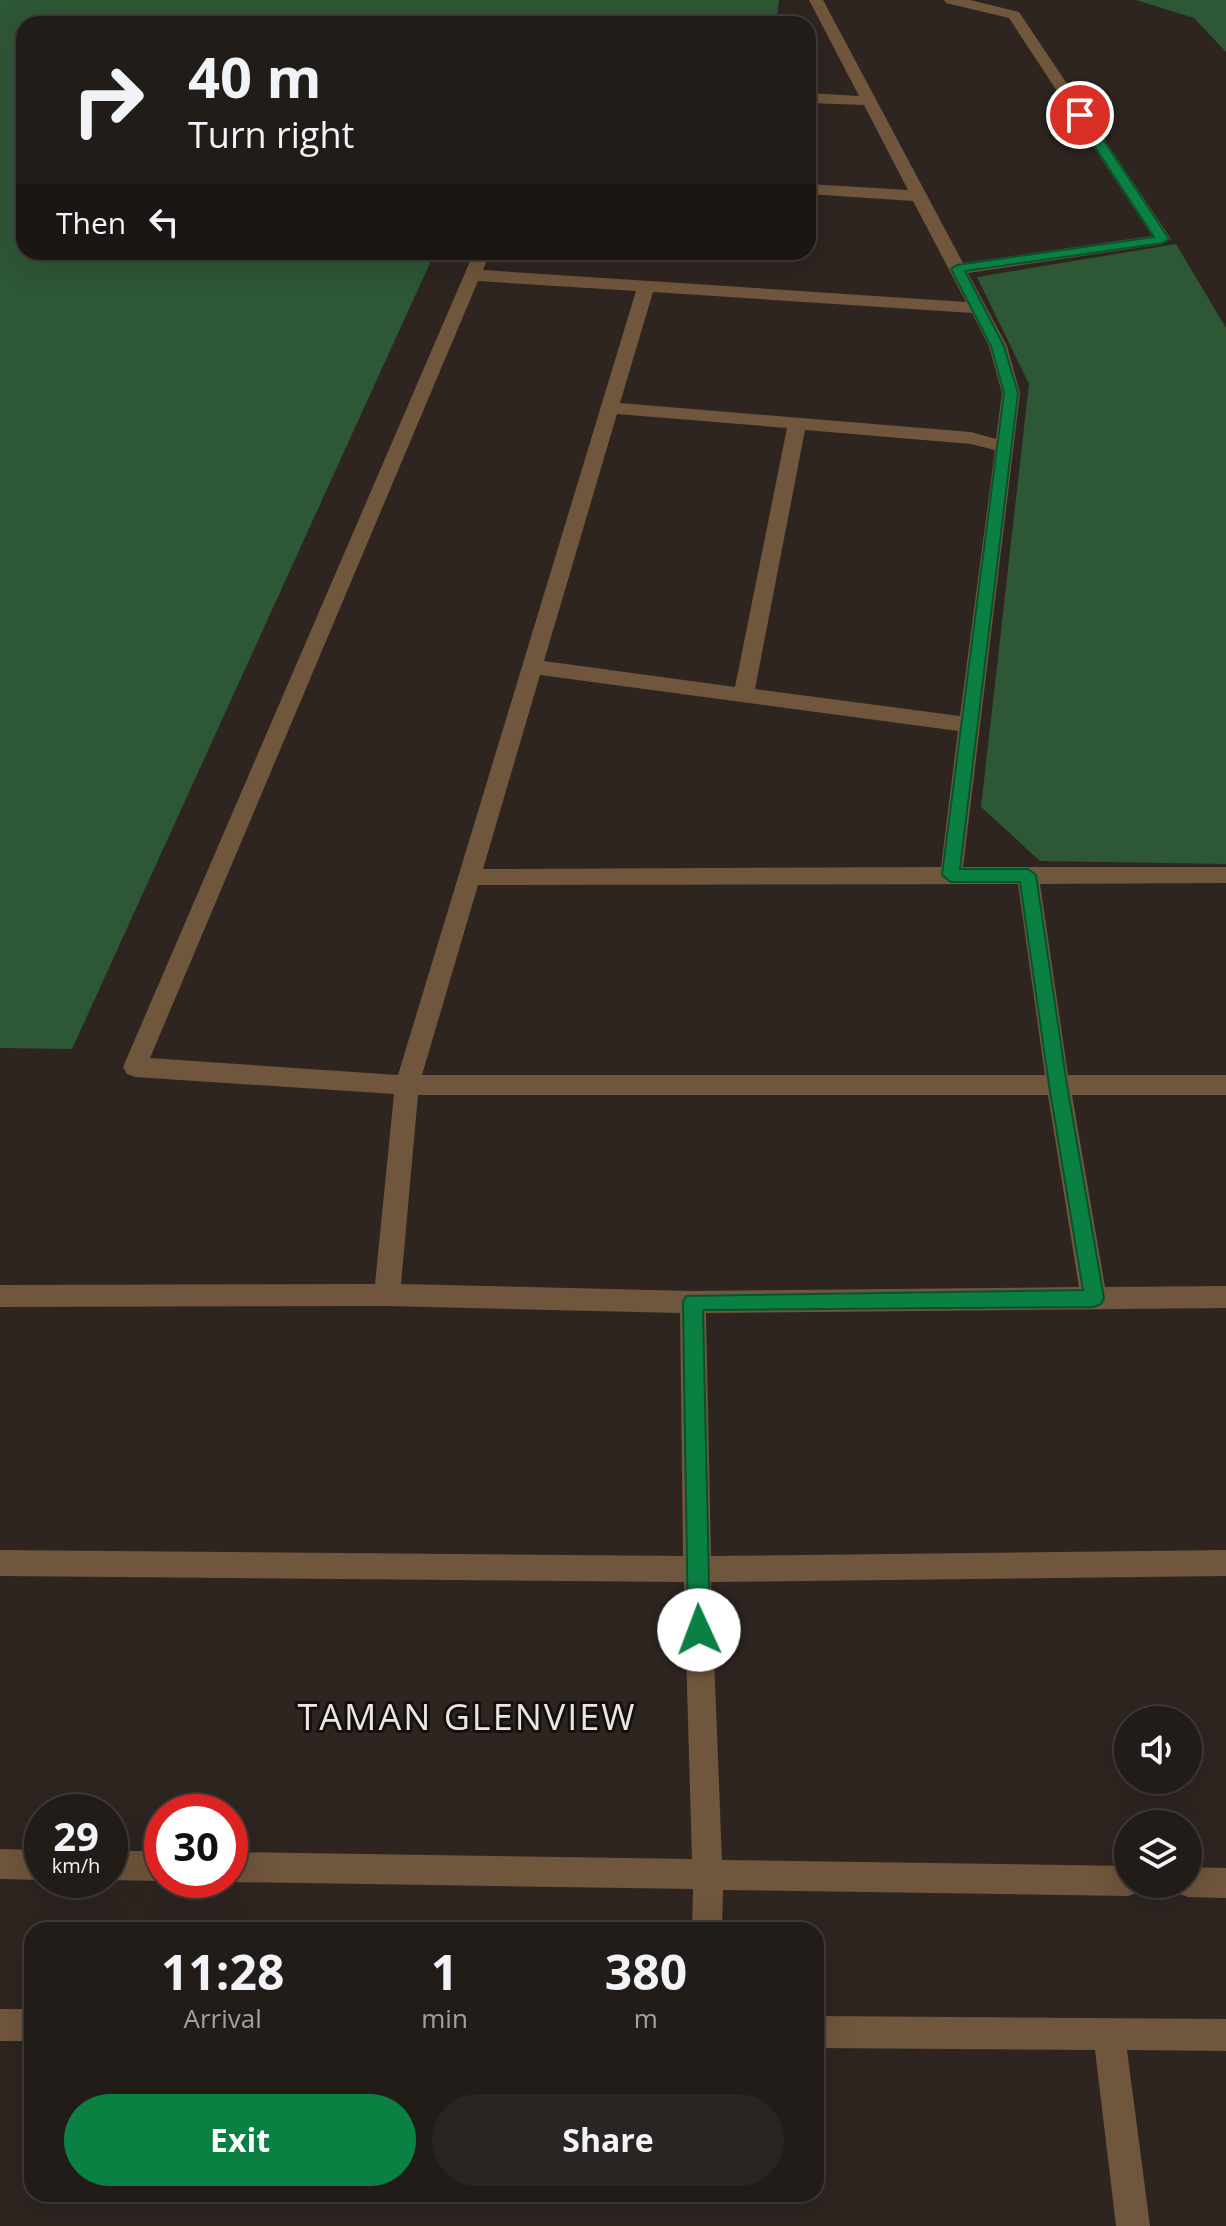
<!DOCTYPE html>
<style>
body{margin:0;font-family:"Open Sans",sans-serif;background:#2a2522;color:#f1f3f6;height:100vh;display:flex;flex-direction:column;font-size:30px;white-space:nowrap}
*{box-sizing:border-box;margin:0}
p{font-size:26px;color:#a2a1a2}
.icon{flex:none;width:44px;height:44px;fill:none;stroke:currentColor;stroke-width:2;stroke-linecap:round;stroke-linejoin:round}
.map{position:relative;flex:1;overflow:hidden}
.details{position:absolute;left:24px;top:1922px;width:800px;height:280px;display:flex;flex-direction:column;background:#221c19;border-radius:24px;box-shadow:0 8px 32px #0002,0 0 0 2px #3f3a38}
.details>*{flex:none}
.banner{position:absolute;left:16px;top:16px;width:800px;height:244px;border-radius:24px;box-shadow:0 8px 32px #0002,0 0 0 2px #3f3a38;background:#221c19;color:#f1f3f6;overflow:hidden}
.buttons{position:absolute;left:1114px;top:1706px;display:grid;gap:16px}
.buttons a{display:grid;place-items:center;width:88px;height:88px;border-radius:50%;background:#221c19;box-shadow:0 8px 32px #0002,0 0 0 2px #3f3a38;font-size:40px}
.speed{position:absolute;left:24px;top:1794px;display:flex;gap:16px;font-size:40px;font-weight:700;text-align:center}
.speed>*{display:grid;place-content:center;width:104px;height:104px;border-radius:50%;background:#221c19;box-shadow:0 8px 32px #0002,0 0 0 2px #3f3a38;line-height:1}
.speed small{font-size:20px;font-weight:400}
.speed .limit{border:12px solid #d22;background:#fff;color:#111}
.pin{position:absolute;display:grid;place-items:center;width:68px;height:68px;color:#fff;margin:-34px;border:4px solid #fff;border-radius:50%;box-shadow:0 2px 8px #0007}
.me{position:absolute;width:88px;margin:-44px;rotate:358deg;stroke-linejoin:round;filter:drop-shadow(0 0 6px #0008)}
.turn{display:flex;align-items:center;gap:28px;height:168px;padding:0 40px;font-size:36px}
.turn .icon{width:104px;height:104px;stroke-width:2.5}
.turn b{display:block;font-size:56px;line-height:68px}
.then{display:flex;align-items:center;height:76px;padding:0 40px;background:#0003;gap:16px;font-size:30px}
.eta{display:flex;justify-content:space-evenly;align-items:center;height:136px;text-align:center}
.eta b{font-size:48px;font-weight:700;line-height:56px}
.primary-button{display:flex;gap:16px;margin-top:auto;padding:16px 40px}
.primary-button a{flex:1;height:92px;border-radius:48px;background:#0b8043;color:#fff;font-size:32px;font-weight:700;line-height:92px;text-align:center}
.primary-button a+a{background:#2a2522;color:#f1f3f6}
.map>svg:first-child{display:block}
.green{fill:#2e5736}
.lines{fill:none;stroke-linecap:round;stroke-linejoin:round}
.minor{fill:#6f563c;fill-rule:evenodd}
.route{fill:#0b8043;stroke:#07532c;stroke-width:2}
.labels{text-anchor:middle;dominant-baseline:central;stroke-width:6;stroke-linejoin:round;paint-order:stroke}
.near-neighbourhood-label{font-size:36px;letter-spacing:2px;fill:#ece6e3;stroke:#14100e}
</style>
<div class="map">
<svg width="1226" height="2226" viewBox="0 0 1226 2226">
<rect width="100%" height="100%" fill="#2e2521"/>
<path class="green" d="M0 0H779L776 24H24V252H435L72 1049 0 1048Z
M1136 0H1226V52L1194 18Z
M1176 244 1226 328V864L1040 861 981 807 1029 384 977 277Z"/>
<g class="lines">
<path class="minor" d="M809 0H823L963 263 1152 236 1009 18 946 3 944 0H970L1019 12 1171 239 1163 244 968 273 1007 346 1020 393 963 867H1226V883L1040 884 1068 1075H1226V1095H1072L1105 1287 1226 1286V1308L706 1313 711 1556 1226 1550V1576L711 1582 722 1860 1128 1866V1884H1142L1139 1892 1128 1896 723 1890 722 1930H692L693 1889 230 1882 225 1880H230V1852L692 1859 684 1582 0 1576V1550L683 1556 680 1313 387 1306 0 1307V1285L375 1284 394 1094 135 1077 127 1074 123 1067 474 252H490L483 270 966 302 913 201 808 194V184L908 190 864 105 808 103V93L859 96ZM478 281 636 291 398 1075 150 1058ZM653 292 972 313 989 346 1002 393 996 439 971 432 620 403ZM617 414 787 428 735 687 544 661ZM805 430 971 444 995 450 960 716 755 689ZM540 675 958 731 941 867 483 869ZM1018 884 1045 1075H422L478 885ZM418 1095H1048L1079 1287 693 1291 401 1284Z
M0 1849 42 1850V1880L0 1879Z
M110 1851H162V1880H165L162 1881 107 1880H110Z
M1188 1867 1226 1868V1898L1188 1897 1177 1893 1174 1884H1188Z
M0 2009H32V2041H0Z
M816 2016 1226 2019V2051L1127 2050 1150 2226H1116L1095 2050 816 2048Z"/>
</g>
<path class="route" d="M1080 111 1085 112 1169 239 1163 243 965 271 1004 346 1018 393 960 869H1028L1036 875 1067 1085 1104 1298 1101 1304 1094 1307 703 1310 710 1630 706 1637 699 1640 691 1637 688 1630 683 1302 686 1296 1083 1290 1049 1085 1020 882H951L942 875 1004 393 991 346 951 269 957 265 1154 237 1074 115Z"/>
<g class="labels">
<g class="near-neighbourhood-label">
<text x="467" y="1716">TAMAN GLENVIEW</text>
</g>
</g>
</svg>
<div class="buttons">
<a><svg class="icon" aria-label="sound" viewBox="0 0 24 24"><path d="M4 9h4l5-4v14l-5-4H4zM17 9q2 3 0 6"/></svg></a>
<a><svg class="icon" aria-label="layers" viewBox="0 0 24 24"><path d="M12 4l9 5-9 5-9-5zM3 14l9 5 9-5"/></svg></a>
</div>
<div class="speed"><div>29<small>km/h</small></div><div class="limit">30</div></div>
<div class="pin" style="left:1080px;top:115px;background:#d93025"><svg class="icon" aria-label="arrive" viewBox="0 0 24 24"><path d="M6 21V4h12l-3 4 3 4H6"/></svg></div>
<svg class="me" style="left:699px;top:1630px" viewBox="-20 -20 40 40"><circle r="19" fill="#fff"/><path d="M0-13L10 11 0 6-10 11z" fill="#0b8043"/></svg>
<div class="banner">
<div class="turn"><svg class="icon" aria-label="right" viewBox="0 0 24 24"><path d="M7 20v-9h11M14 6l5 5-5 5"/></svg><div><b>40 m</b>Turn right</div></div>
<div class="then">Then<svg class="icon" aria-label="left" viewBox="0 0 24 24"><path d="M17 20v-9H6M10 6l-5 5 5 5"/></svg></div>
</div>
<section class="details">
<div class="eta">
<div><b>11:28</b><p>Arrival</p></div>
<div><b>1</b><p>min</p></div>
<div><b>380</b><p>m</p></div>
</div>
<div class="primary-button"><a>Exit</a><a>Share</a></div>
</section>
</div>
